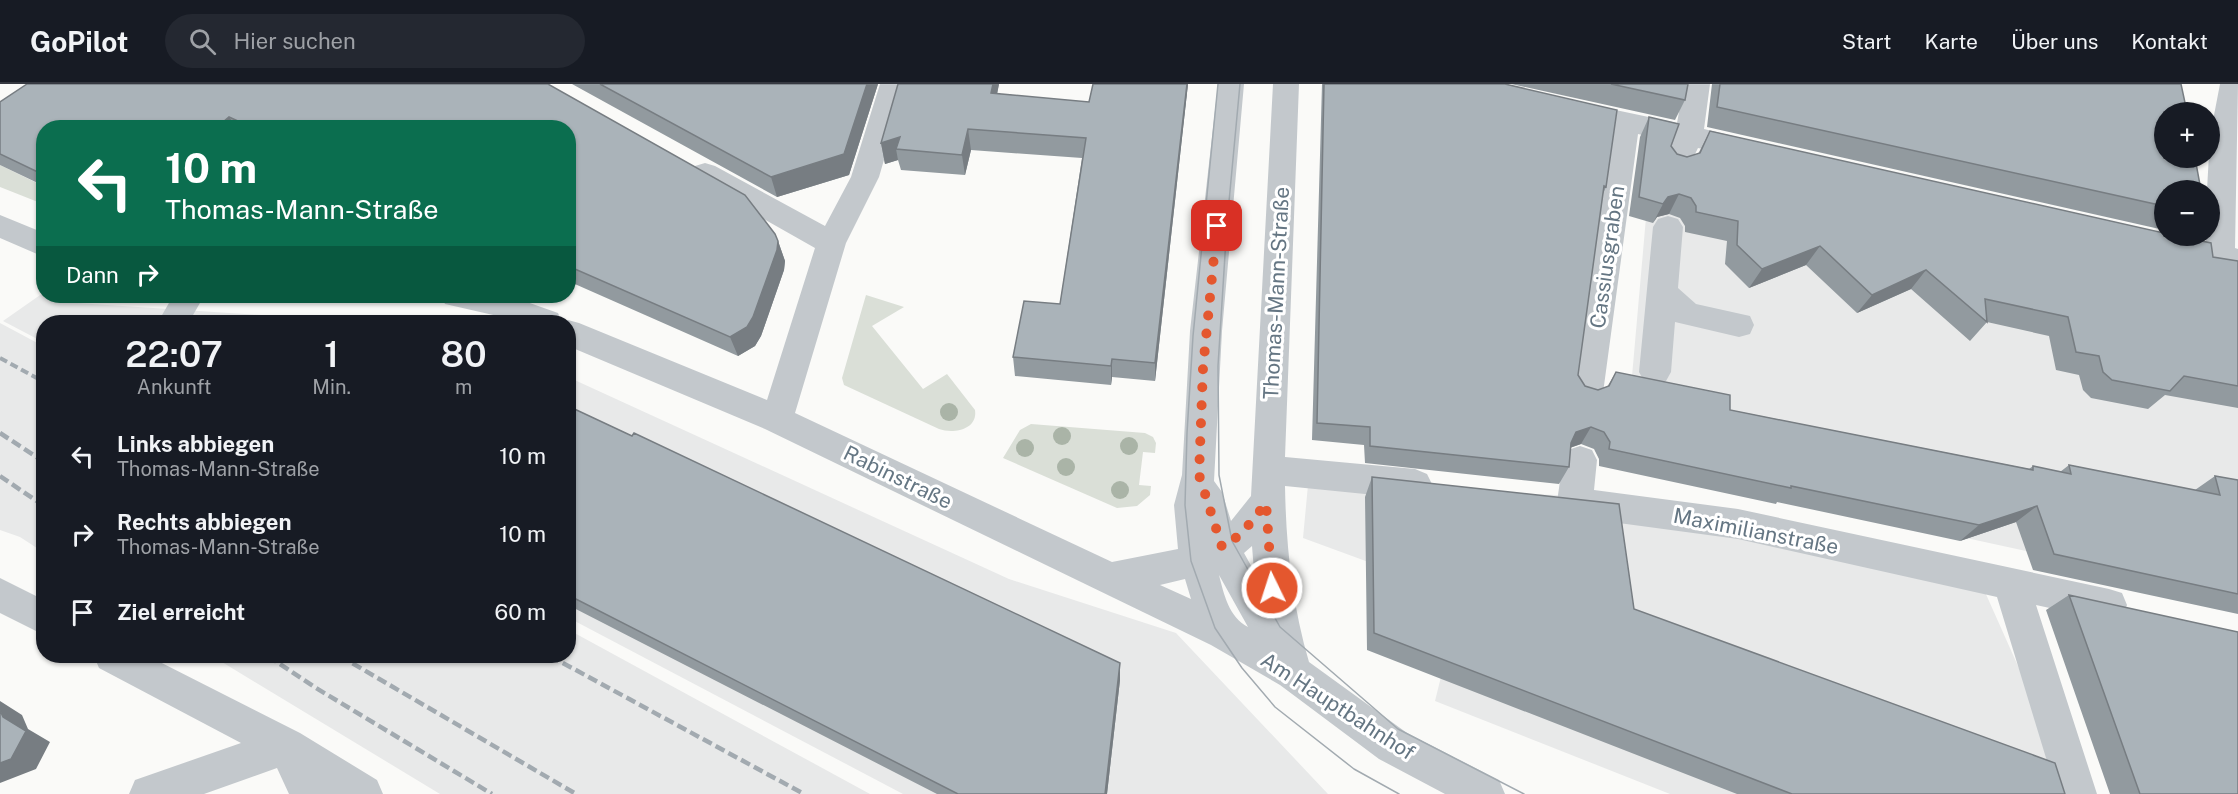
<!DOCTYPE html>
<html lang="de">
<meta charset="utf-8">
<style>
body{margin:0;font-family:"Public Sans",sans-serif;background:#242831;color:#f1f3f6;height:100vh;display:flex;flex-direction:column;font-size:22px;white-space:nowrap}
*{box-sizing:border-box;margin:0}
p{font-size:20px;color:#9ea1a6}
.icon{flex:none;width:33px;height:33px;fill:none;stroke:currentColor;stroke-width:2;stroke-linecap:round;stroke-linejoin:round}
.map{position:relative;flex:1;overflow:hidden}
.panel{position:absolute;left:36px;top:231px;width:540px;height:348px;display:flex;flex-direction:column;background:#171b24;border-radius:24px;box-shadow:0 2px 4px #0004}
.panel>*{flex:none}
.hud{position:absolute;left:36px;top:36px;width:540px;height:183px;border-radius:24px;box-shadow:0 2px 4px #0004;background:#0b6e4f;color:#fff;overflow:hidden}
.fabs{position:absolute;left:2154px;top:18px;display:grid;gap:12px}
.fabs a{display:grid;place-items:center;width:66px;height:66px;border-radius:50%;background:#171b24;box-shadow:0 2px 4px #0004;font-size:30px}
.pin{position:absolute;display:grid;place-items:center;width:51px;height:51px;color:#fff;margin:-26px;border-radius:12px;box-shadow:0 3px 9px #0006}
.me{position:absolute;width:66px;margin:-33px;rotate:356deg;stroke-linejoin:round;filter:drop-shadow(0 0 4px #0008)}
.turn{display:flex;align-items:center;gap:21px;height:126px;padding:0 30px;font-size:27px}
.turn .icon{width:78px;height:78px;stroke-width:2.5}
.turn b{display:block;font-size:42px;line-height:51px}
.then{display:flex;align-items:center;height:57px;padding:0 30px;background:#0003;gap:12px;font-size:22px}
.eta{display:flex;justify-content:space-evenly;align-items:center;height:102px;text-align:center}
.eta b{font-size:36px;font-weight:600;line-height:42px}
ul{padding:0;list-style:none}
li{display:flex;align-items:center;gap:18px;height:78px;padding:0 30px}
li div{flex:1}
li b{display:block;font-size:22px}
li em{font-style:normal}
header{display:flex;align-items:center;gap:36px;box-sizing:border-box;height:84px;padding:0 30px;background:#171b24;border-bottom:2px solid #363941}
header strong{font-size:28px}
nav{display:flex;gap:33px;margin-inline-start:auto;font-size:21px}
.search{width:420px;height:54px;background:#242831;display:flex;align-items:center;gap:15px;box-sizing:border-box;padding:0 21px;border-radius:33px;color:#9ea1a6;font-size:22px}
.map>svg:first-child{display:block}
.built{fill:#e8e9e9}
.green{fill:#dadfd7}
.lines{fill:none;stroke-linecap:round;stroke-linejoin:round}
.minor{fill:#c3c8cc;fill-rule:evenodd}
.tram{stroke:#a2aab0;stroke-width:1.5}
.rail-far1{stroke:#a2aab0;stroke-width:4;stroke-dasharray:8 4;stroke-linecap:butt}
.rail{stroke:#a2aab0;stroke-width:4.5;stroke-dasharray:10 4.5;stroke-linecap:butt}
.tree{fill:#aab4a7}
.wall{fill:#929a9f}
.shaded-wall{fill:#777d82}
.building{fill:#aab3b9;stroke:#777d82;stroke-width:1.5}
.route{stroke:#e4572e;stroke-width:10;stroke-dasharray:0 18}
.labels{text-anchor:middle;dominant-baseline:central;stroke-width:6;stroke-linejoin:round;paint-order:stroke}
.street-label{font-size:21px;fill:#657683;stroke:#fff}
</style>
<header>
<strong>GoPilot</strong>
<div class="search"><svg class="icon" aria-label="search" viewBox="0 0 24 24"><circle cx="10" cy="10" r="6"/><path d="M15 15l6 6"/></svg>Hier suchen</div>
<nav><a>Start</a><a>Karte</a><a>Über uns</a><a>Kontakt</a></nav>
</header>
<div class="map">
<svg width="2238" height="710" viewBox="0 0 2238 710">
<rect width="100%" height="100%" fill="#fafaf8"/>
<path class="built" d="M1651 77 2238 201V513L1640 383 1630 315Z
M43 209 44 212 77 219 369 238H44L43 258 3 237Z
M0 239 43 262V468L20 453 0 446Z
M568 293 1009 495 1176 549 1328 710H903L569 534Z
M1308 401 1582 412 1985 508 2075 710H1670L1435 617 1461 512 1303 454Z
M569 546 870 710H440L212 572H568Z"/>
<path class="green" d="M0 81 43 102V120L0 103Z
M866 211 904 223 872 242 923 305 947 290 975 326C978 346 953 350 939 345L844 301 842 294Z
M1031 340 1145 349 1153 353 1156 359 1155 369 1143 368 1139 401 1151 402 1150 411 1137 422 1117 424 1003 374 1020 346Z"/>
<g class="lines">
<path class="minor" d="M880 0H906L879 93 846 159 795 329 1112 478 1178 465 1174 421 1182 391 1190 247 1218 0H1244L1222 247 1214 397 1222 408 1231 437 1251 412 1273 0H1299L1285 373 1415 385 1427 390 1432 400 1427 410 1415 415 1285 402C1286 462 1292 520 1309 578L1407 649 1499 696 1505 710H1445L1379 675 1280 601 1211 561 765 345 568 262V238H516L502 233 445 220 441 212H510L558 229 562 238 568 236 579 239 767 316 815 164 695 96 691 89 695 82 705 79 715 82 825 142 851 93ZM1252 462 1254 487 1244 469ZM1219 491 1248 543C1229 533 1224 511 1219 491ZM1185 495 1191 515 1160 501Z
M1684 0H1710L1704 45 1758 58 1762 65 1758 72 1748 75 1698 64 1691 78 1681 81 1671 78 1667 71 1672 58 1638 50 1603 309 1598 318 1587 322 1576 318 1571 309 1611 44 1563 33 1559 26 1563 19 1573 17 1677 39Z
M2220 0H2238L2235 164 2238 165V187L2169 173 2159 170 2154 162 2159 154 2172 152 2206 158V152H2210V106H2207L2210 52Z
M0 131 44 149V173L0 154Z
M1668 132 1678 135 1683 143 1678 204 1696 220 1750 232 1754 241 1750 250 1739 253 1675 238 1671 288 1666 297 1655 301 1644 297 1639 288 1653 143 1658 135Z
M173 212H204L189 238H158Z
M1580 362 1592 366 1597 376 1594 406 1738 425 2109 505 2122 509 2127 521 2122 533 2109 537 2036 521 2097 710H2057L1997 513 1738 455 1574 433 1562 428 1557 418 1563 376 1568 366Z
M0 494 44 516V551L0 529Z
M94 572H148L300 649 377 696 383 710H289L277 684 204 710H129L135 696 241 659 99 584Z"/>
<path class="tram" d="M1218 0 1193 252 1187 349 1185 421 1191 477 1215 544 1242 584 1275 623 1354 685 1399 710
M1240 0 1227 139 1218 282 1219 391 1232 457 1280 543 1398 645 1524 710"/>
<path class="rail-far1" d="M0 274 44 298"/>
<path class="rail" d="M0 349 44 378
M0 392 44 422
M268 572 316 604 492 710
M340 572 576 710
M550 572 804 710"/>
</g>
<g class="tree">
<circle cx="949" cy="328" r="9"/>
<circle cx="1062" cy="352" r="9"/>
<circle cx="1129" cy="362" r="9"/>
<circle cx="1025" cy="364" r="9"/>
<circle cx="1066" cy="383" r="9"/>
<circle cx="1120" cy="406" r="9"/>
</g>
<path class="wall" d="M548 0 778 157 785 177 784 186 761 252 755 262 738 272 568 197V44H44V102L0 81V18Z
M572 0H878L849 91 777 113Z
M999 0 997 10 1089 18 1188 0 1155 297 1112 293 1111 301 1015 292 1013 273 1060 220 1082 74 971 66 965 91 901 86 898 76 885 80 881 59Z
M1322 0H1505L1606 103 1603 110 1578 291 1585 302 1598 306 1607 303 1616 288 1730 326 2029 385 2033 382 2060 388 2069 381 2195 406 2215 392 2238 396V530L2033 486 2016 438 1960 457 1777 418 1776 420 1599 382V375L1594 365 1581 360 1570 364 1569 383 1559 400 1365 379 1364 361 1312 356Z
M1511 0H1688L1685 16 1675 36Z
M1712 0H2181L2164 106V146L1707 43Z
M1649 33 1677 70 1687 73 1698 70 1710 47 2213 173 2238 177V324L2165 311 2148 325 2091 314 2083 306 2079 291 2056 286 2049 252 1987 238 1970 257 1911 205 1857 229 1806 181 1749 204 1725 180 1727 157 1685 148V142L1680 134 1669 130 1657 133 1653 139 1629 132 1640 53Z
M568 322 1120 579V596L1107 710H937L568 521Z
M1372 393 1634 525 2065 710H1737L1367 566 1365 413Z
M2069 511 2238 710H2110L2046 526Z"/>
<path class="shaded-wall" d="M867 0H878L849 91 777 113 771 93Z
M993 0H999L993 30 991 9Z
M1187 0H1188L1155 297V279Z
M229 33 238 44H216Z
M968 45 971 66 965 91 962 71Z
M900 53 896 65 898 76 885 80 881 59Z
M1679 110 1669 130 1657 133 1653 139 1663 120 1668 113Z
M778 157 785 177 784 186 761 252 755 262 738 272 730 253Z
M1820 162 1806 181 1749 204 1762 185Z
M1926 186 1911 205 1857 229 1872 211Z
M1112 275V293L1111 301V282Z
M1591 343 1581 360 1566 365 1576 348Z
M2037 422 2016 438 1960 457 1979 441Z
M1120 579V596L1107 710H1105Z
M0 617 22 631 28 645 50 658 36 685 0 699V679L3 633 0 626Z"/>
<path class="building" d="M27 0H548L745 111 775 150 778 157 777 166 753 233 747 243 730 253 568 182V44H253L229 33 216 44H44V91L0 70V18Z
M600 0H867L844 70 771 93Z
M898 0H993L991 9 1089 18 1093 0H1187L1155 279 1112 275 1111 282 1013 273 1024 217 1060 220 1086 54 968 45 962 71 896 65 900 53 881 59Z
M1324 0H1505L1617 26 1606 103 1604 102 1578 291 1585 302 1598 306 1609 302 1616 288 1730 311V326L2033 386V382L2071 390 2069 381 2220 411 2215 392 2238 396V510L2054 470 2037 422 1979 441 1791 402V404L1609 365 1610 358 1604 348 1591 343 1576 348 1571 359 1569 383 1370 362V343L1317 339Z
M1611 0H1688L1685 16Z
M1720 0H2181L2187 28H2164V74H2195L2201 106H2164V122L1717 23Z
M1649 33 1679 40 1671 62 1677 70 1687 73 1700 69 1710 47 2164 149V152H2177L2211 159 2213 173 2238 177V302L2184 292 2170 307 2112 296 2103 288 2099 272 2076 268 2068 233 1985 215 1987 238 1926 186 1872 211 1820 162 1762 185 1737 161 1738 137 1696 128V122L1691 114 1679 110 1668 113 1663 120 1639 113Z
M215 235 243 238H212Z
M568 322 632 352 634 349 1120 579 1105 710H958L568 511Z
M1372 393 1619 420 1634 525 2055 679 2065 710H1792L1374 549Z
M2069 511 2238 548V710H2140Z
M0 626 3 633 26 647 11 675 0 679Z"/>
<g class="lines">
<path class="route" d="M1217 142 1203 284 1199 391 1222 463C1241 453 1253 436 1266 419L1272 504"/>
</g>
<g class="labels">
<g class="street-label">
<text transform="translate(1607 173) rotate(-82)">Cassiusgraben</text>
<text transform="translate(1276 209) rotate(-87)">Thomas-Mann-Straße</text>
<text transform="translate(898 393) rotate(26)">Rabinstraße</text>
<text transform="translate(1756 447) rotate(11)">Maximilianstraße</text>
<text transform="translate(1338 622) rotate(33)">Am Hauptbahnhof</text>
</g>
</g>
</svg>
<div class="fabs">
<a>+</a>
<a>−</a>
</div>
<div class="pin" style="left:1217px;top:142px;background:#d93025"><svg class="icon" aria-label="arrive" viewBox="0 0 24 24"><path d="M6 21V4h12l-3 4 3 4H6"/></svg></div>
<svg class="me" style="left:1272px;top:504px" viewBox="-20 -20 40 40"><circle r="17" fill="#e4572e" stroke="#fff" stroke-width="3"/><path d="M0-11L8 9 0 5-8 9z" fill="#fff"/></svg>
<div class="hud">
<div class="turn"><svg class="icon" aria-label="left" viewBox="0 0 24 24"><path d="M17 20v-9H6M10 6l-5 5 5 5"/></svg><div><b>10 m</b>Thomas-Mann-Straße</div></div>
<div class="then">Dann<svg class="icon" aria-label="right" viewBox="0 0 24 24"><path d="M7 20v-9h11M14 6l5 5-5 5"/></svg></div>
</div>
<section class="panel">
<div class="eta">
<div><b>22:07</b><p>Ankunft</p></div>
<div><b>1</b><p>Min.</p></div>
<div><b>80</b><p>m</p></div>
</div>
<ul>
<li><svg class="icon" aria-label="left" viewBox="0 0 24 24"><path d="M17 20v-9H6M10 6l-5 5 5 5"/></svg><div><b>Links abbiegen</b><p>Thomas-Mann-Straße</p></div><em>10 m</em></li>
<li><svg class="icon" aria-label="right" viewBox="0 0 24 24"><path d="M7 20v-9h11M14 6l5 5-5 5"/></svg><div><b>Rechts abbiegen</b><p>Thomas-Mann-Straße</p></div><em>10 m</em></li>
<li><svg class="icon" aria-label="arrive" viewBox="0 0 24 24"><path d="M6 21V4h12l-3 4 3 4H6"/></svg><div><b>Ziel erreicht</b></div><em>60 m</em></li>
</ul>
</section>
</div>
